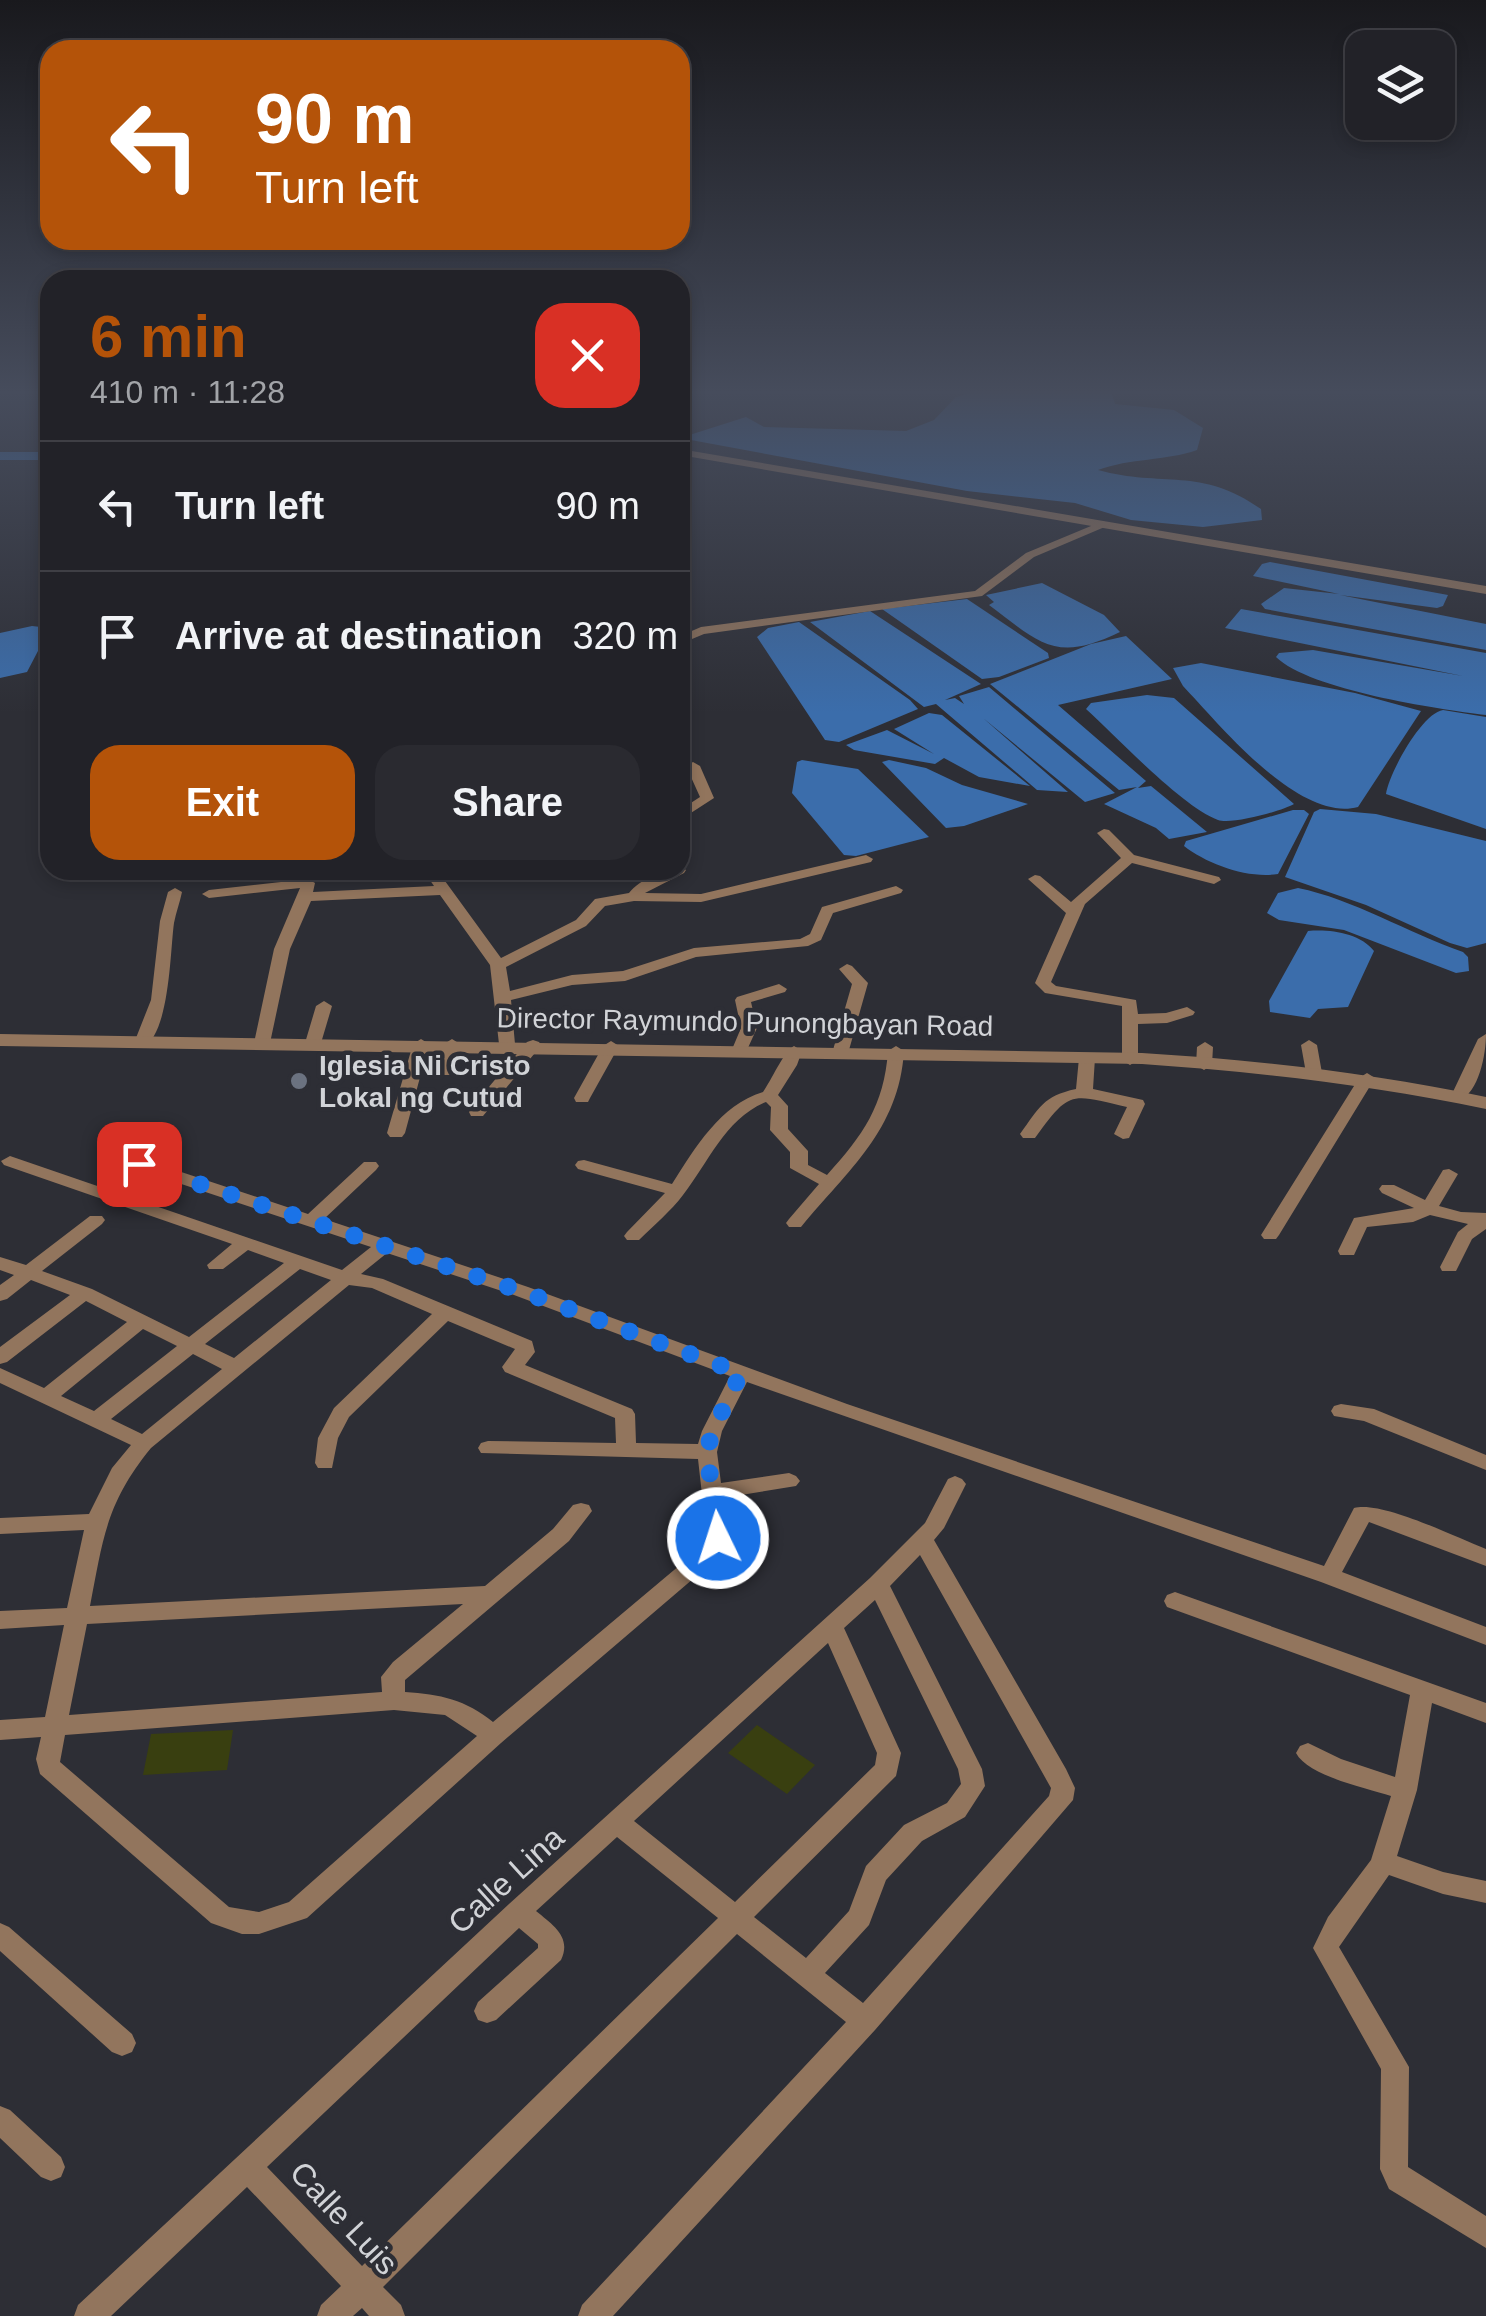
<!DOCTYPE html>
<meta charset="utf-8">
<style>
body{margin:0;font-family:Arial,sans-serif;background:#2a2a30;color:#f1f3f6;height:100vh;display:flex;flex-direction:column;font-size:38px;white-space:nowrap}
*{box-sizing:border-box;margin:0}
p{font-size:32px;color:#a2a4a8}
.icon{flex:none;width:55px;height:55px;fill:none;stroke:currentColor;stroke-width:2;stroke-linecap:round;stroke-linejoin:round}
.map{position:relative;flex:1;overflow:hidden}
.details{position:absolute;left:40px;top:270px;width:650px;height:610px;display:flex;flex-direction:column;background:#222228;border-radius:30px;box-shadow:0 5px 15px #0003,0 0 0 2px #3f3f45}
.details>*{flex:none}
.hud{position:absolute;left:40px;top:40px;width:650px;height:210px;border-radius:30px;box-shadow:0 5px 15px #0003,0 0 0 2px #3f3f45;background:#b45309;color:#fff;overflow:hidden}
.tools{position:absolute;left:1345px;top:30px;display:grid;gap:20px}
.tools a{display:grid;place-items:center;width:110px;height:110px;border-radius:20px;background:#222228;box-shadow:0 5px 15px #0003,0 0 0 2px #3f3f45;font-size:50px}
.pin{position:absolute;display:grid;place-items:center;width:85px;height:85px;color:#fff;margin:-42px;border-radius:20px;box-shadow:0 5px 15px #0006}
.me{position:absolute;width:110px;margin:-55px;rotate:356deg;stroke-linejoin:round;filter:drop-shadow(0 0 8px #0008)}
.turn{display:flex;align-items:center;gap:35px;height:210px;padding:0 50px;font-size:45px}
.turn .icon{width:130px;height:130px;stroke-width:2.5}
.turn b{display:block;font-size:70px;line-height:85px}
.round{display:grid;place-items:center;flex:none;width:105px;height:105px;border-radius:30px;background:#2a2a30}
.summary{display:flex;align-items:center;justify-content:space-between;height:170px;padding:0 50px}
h1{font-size:60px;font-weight:600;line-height:75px;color:#b45309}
.primary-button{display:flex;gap:20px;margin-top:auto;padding:20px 50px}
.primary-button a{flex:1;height:115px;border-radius:30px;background:#b45309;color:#fff;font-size:40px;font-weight:600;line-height:115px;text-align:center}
.primary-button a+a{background:#2a2a30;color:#f1f3f6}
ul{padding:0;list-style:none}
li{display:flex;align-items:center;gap:30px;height:130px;padding:0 50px;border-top:2px solid #3f3f45}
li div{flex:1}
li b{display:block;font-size:38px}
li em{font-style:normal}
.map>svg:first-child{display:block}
.green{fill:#393f10}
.water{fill:#3b6dab}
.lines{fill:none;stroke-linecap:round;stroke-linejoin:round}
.river{fill:#3b6dab;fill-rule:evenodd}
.minor{fill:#92755d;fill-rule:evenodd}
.tertiary{fill:#92755d;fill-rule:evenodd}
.route{stroke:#1a73e8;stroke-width:18;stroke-dasharray:0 32.4}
.worship-dot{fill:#6b7280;stroke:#2d2e35;stroke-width:4}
.labels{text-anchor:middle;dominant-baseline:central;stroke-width:9;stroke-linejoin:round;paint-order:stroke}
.street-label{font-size:28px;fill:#d1d3d7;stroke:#2d2e35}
.poi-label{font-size:28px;font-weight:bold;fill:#d1d3d7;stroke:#2d2e35;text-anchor:start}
.near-street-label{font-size:32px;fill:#d1d3d7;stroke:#2d2e35}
</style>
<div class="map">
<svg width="1486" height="2316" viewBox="0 0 1486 2316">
<rect width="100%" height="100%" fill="#2d2e35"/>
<path class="green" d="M757 1725 815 1765 787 1794 728 1753Z
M233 1730 227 1770 143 1775 151 1734Z"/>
<path class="water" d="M986 389 1111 391 1115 404 1174 410 1203 428 1197 450C1166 461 1130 458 1098 470 1163 488 1200 466 1261 509L1262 520 1203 527 1131 520 1075 503 967 491 680 438 746 417 764 427 906 431 934 420 956 397Z
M1270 562 1448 595 1443 606 1437 608 1340 595 1486 624V650L1265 609 1261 604 1284 588 1339 594 1253 576 1262 564Z
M1042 583 1104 615 1120 632C1056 663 1041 644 989 605L994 602 986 595Z
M967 599 1048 653 1049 658 999 677 982 679 882 609Z
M1241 609 1486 653V715C1437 709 1310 690 1276 657L1279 653 1313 650 1463 676 1225 628Z
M870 611 981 684 945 700 955 698 964 704 959 696 989 687 1115 793 1085 802 983 718 1068 792 1037 790 936 704 924 707 810 622Z
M799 622 910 700 918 709 839 742 825 740 757 637 768 628Z
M32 626 50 628 27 672 0 678V633Z
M1126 636 1172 679 1058 705 1146 781 1138 788 1151 786 1207 832 1169 839 1156 828 1104 804 1137 787 1119 790 990 684 1091 644Z
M1201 663 1355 693 1421 711 1358 807C1299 823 1220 725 1183 686L1173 668Z
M1147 695 1174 698 1294 804C1282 811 1231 825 1218 820 1181 806 1118 738 1086 709L1091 703Z
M1443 710 1486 717V829L1386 794C1389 773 1422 713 1443 710Z
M929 713 942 715 1030 786 979 777 944 758 935 764 854 750 846 745 887 730 934 754 894 729Z
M802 760 858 769 929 837 856 856 844 855 792 793 797 762Z
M889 760 926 768 962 785 1028 804 964 826 946 828 882 762Z
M1320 809 1376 814 1486 841V943L1467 948 1450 943 1366 905 1285 877 1314 812Z
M1293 810H1304L1309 814 1278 874C1248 879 1207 864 1184 846L1186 841Z
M1298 888C1353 899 1408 933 1463 952L1468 957 1469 971 1456 973 1344 930 1279 920 1267 913 1278 893Z
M1308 931C1330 929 1360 933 1374 951L1348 1007 1318 1009 1310 1018 1270 1012 1269 1001Z"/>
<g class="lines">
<path class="river" d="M0 452H50V460H0Z"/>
<path class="minor" d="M1103 521 1108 524 1107 526 1034 557 982 596 704 634 680 644V636L701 627 975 591 1026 553Z
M693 762 700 766 714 798 680 820V810L700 797 686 766Z
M1104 829 1109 830 1134 855 1219 877 1221 880 1214 884 1132 863 1085 904 1051 982 1056 986 1136 1000 1138 1014 1166 1013 1187 1007 1195 1012 1193 1015 1167 1023 1138 1024V1060L1130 1065 1122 1060V1006L1045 993 1035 983 1066 913 1028 879 1035 875 1040 876 1071 902 1121 858 1097 833Z
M866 855 873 859 871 862 701 902 634 901 605 906 586 926 506 967 510 991 572 975 623 971 694 948 800 939 810 934 822 907 896 886 903 890 901 893 833 913 821 940 808 946 696 957 625 981 572 985 511 1000 515 1044 507 1049 499 1044 490 965 440 895 311 901 290 949 270 1043 262 1048 256 1046 254 1043 274 949 300 888 209 898 202 894 209 890 308 879 315 883 313 892 434 886 423 870H437L501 958 576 920 595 899 629 893C640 879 663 870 680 870V866L686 870 684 873 645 893 701 894Z
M362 870H417L410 874 333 881 326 877 333 873Z
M175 888 182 892C180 902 176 912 174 923 170 951 170 1035 142 1048L134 1043 151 1000 160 921 168 892Z
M847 964 852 966 868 983 849 1050 841 1055 833 1050 852 984 839 969Z
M779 984 787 989 785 992 751 1002 757 1028 747 1050H735L733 1047 741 1028 735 1000 737 997Z
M324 1001 332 1006 321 1043 313 1048 307 1046 305 1043 316 1006Z
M1486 1034C1486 1055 1479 1092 1459 1101L1453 1100 1451 1096 1478 1039Z
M421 1039 429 1044 405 1133 402 1137H390L387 1133 413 1044Z
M452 1039 460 1044 452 1071 450 1075H438L436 1071 444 1044Z
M533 1040 539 1042 541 1045 539 1048 483 1116H471L469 1112 471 1108 527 1042Z
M1309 1040 1317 1045 1322 1073 1314 1078 1306 1073 1301 1045Z
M611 1041 619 1046 590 1098 588 1102H576L574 1098 603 1046Z
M1205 1042 1213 1047 1212 1065 1204 1070 1196 1065 1197 1047Z
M794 1046 802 1051 797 1065 778 1095 788 1106V1129L808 1151V1165L827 1175C863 1135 884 1106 888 1051L896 1046 904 1051C899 1130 848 1170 801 1227H789L786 1223 789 1219 819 1184 790 1168V1152L770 1130 771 1107 766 1102C725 1119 709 1162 683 1195 671 1211 654 1225 639 1240H627L624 1236 627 1232 665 1193 578 1169 575 1165 578 1161 584 1160 672 1184C695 1148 720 1105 763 1092 771 1081 784 1051 794 1046Z
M1087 1053 1095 1058 1093 1089 1143 1100 1145 1104 1129 1138 1123 1139 1114 1134 1127 1107C1071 1094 1070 1089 1035 1138H1023L1020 1134C1039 1108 1043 1096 1076 1089L1079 1058Z
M1367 1073 1375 1078 1279 1235 1276 1239H1264L1261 1235 1359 1078Z
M10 1156 342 1270 371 1247 133 1168 130 1164 139 1159 145 1160 308 1214 364 1162H376L379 1166 376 1170 324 1219 528 1287 847 1404 1324 1566 1354 1508C1382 1500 1457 1538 1486 1549V1566L1369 1522 1342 1572 1486 1627V1645L1321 1582 747 1382 722 1431 717 1452 721 1483 789 1473 796 1476 800 1481 796 1486 723 1498 729 1539 721 1555 501 1743 307 1918 259 1934H242L211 1923 40 1774 36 1759 41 1737 0 1740V1720L45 1717 64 1625 0 1629V1611L67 1608 84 1530 0 1534V1518L89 1514 112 1468 131 1445 0 1383V1368L44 1388 127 1322 86 1301 7 1362 0 1364V1347L70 1295 31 1280 7 1299 0 1301V1285L14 1275 0 1270V1257L26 1265 90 1216H102L105 1220 102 1224 42 1271 92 1289 189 1337 284 1263 248 1250 223 1269H209L207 1265 232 1244 4 1165 1 1161ZM387 1253 514 1295 730 1376 702 1431 698 1444 636 1443 635 1414 632 1409 525 1365 535 1352 532 1341 383 1279 361 1274ZM300 1269 331 1280 234 1358 205 1344ZM349 1285 372 1288 432 1314 334 1408 318 1438 315 1463 318 1468H332L338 1438 349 1417 448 1321 515 1349 502 1367 505 1372 615 1418 616 1443 488 1441 481 1443 478 1448 481 1453 698 1459 707 1539 705 1544 493 1722C466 1700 440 1694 405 1692V1680L569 1541 592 1511 589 1505 581 1503 573 1505 553 1529 485 1586 90 1606C103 1539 106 1503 151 1448ZM143 1329 177 1346 94 1411 61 1396ZM193 1354 222 1369 142 1434 111 1419ZM463 1604 393 1662 381 1677 382 1692 69 1715 87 1624ZM394 1710 445 1715 477 1736 289 1902 259 1912 229 1907 60 1762 65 1735Z
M1449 1169 1458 1174 1439 1206 1461 1212 1486 1213V1229L1472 1239 1456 1271H1442L1440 1267 1458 1232 1468 1224 1430 1215 1413 1222 1367 1227 1354 1255H1340L1338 1251 1354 1218 1414 1208 1382 1193 1379 1189 1382 1185H1394L1425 1200 1443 1170Z
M1341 1404 1374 1409 1486 1455V1470L1364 1421 1334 1416 1331 1411 1334 1406Z
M955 1476 962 1479 966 1484 944 1528 934 1540 1066 1769 1075 1788 1073 1800 875 2030 613 2316H578L582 2305 846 2022 737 1934 383 2287 401 2305 405 2316H369L362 2308 353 2316H317L321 2305 341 2286 247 2187 111 2316H74L78 2305 509 1904 870 1578 925 1523 948 1479ZM920 1555 1051 1788 1049 1796 863 2003 825 1973 869 1925 886 1880 922 1841 965 1817 985 1786 982 1769 890 1586ZM875 1600 958 1769 961 1784 947 1803 904 1825 866 1866 849 1911 806 1958 754 1917 896 1776 901 1753 844 1628ZM828 1643 877 1753 875 1765 735 1902 634 1821ZM617 1837 718 1918 362 2266 267 2167 519 1928 538 1944V1948L478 2002 474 2011 478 2020 487 2023 496 2020 561 1960C572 1937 553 1925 536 1911Z
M1175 1592 1486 1703V1723L1432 1703 1417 1790 1397 1856 1443 1872 1486 1881V1903L1443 1894 1389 1875 1339 1947 1409 2067 1408 2167 1486 2216V2248L1389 2189 1380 2169 1381 2069 1313 1948 1328 1917 1371 1860 1391 1796C1366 1788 1308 1776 1296 1753L1300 1746 1308 1743 1341 1759 1395 1777 1410 1695 1167 1607 1164 1601 1167 1595Z
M0 1923 9 1927 132 2034 136 2043 132 2052 122 2056 112 2052 0 1951Z
M0 2106 10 2110 61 2157 65 2167 61 2177 51 2181 41 2177 0 2138Z"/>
<path class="tertiary" d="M680 449 1486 586V594L680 455Z
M0 1034 1142 1053C1259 1060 1372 1073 1486 1097V1109C1372 1085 1259 1072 1142 1064L0 1046Z"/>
</g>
<linearGradient id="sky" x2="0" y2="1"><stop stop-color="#19191d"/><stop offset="0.55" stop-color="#464c5c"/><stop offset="1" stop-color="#464c5c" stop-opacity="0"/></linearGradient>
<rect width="1486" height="713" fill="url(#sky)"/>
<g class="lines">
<path class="route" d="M139 1164 521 1291 741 1373 712 1432 707 1452 718 1538"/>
</g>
<circle class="worship-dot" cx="299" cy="1081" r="10"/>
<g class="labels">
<g class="street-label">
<text transform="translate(745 1022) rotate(1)">Director Raymundo Punongbayan Road</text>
</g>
<g class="poi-label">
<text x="319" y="1065">Iglesia Ni Cristo<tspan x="319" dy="32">Lokal ng Cutud</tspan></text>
</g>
<g class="near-street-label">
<text transform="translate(506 1880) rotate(-42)">Calle Lina</text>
<text transform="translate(344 2218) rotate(47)">Calle Luis</text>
</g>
</g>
</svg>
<div class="tools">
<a><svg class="icon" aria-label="layers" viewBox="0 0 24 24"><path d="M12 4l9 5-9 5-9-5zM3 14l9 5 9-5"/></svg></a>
</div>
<div class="pin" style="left:139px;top:1164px;background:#d93025"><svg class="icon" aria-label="arrive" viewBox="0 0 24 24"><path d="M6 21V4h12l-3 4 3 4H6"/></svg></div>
<svg class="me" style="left:718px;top:1538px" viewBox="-20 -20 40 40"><circle r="17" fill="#1a73e8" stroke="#fff" stroke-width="3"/><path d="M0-11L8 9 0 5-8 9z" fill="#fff"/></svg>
<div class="hud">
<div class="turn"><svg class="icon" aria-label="left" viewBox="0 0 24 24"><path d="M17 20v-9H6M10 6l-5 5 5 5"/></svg><div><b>90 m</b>Turn left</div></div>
</div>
<section class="details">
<div class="summary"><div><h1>6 min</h1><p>410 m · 11:28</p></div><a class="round" style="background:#d93025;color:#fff"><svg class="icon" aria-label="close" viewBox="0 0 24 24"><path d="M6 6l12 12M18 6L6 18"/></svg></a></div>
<ul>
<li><svg class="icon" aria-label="left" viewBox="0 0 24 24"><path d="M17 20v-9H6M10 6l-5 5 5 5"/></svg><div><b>Turn left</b></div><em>90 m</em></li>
<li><svg class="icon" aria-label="arrive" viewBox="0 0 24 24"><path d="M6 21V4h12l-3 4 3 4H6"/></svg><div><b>Arrive at destination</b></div><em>320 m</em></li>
</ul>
<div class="primary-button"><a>Exit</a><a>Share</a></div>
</section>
</div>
